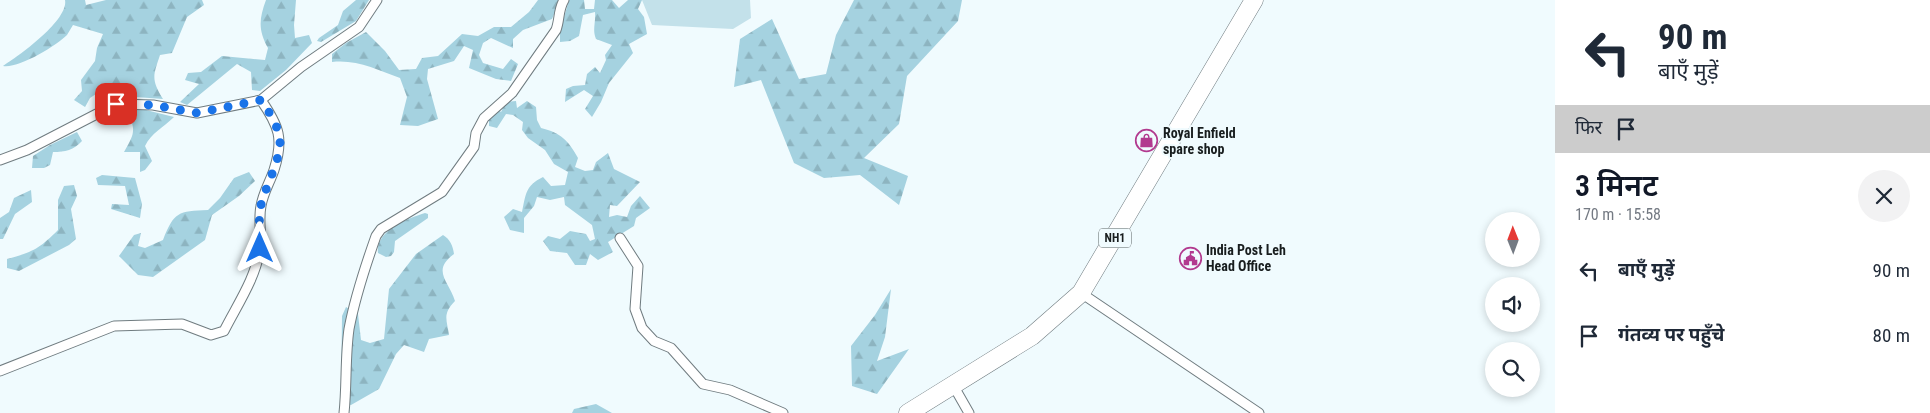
<!DOCTYPE html>
<html lang="hi">
<meta charset="utf-8">
<style>
body{margin:0;font-family:"Roboto Condensed","Noto Sans Devanagari",sans-serif;background:#f2f2f3;color:#1f2937;height:100vh;display:flex;flex-direction:column;font-size:19px;white-space:nowrap}
*{box-sizing:border-box;margin:0}
p{font-size:16px;color:#747a83}
.icon{flex:none;width:28px;height:28px;fill:none;stroke:currentColor;stroke-width:2;stroke-linecap:round;stroke-linejoin:round}
.map{position:relative;flex:1;overflow:hidden}
.drawer{display:flex;flex-direction:column;background:#fff;width:375px}
.drawer>*{flex:none}
.top-card{background:#fff;color:#1f2937;overflow:hidden}
.needle{width:32px;rotate:359deg}
.controls{position:absolute;left:1485px;top:212px;display:grid;gap:10px}
.controls a{display:grid;place-items:center;width:55px;height:55px;border-radius:50%;background:#fff;box-shadow:0 2px 8px #0003;font-size:25px}
.pin{position:absolute;display:grid;place-items:center;width:42px;height:42px;color:#fff;margin:-21px;border-radius:10px;box-shadow:0 2px 8px #0006}
.me{position:absolute;width:55px;margin:-28px;rotate:0deg;stroke-linejoin:round;filter:drop-shadow(0 0 4px #0008)}
.turn{display:flex;align-items:center;gap:18px;height:105px;padding:0 20px;font-size:22px}
.turn .icon{width:65px;height:65px;stroke-width:2.5}
.turn b{display:block;font-size:35px;line-height:42px}
.then{display:flex;align-items:center;height:48px;padding:0 20px;background:#0003;gap:10px;font-size:19px}
.round{display:grid;place-items:center;flex:none;width:52px;height:52px;border-radius:26px;background:#f2f2f3}
.overview{display:flex;align-items:center;justify-content:space-between;height:85px;padding:0 20px}
h1{font-size:30px;font-weight:600;line-height:38px;color:#111827}
ul{padding:0;list-style:none}
li{display:flex;align-items:center;gap:15px;height:65px;padding:0 20px}
li div{flex:1}
li b{display:block;font-size:19px}
li em{font-style:normal}
main{display:flex;flex:1;min-height:0}
.map>svg:first-child{display:block}
.grass{fill:#c3e1ea}
.forest{fill:url(#forest-firs)}
.lines{fill:none;stroke-linecap:round;stroke-linejoin:round}
.street-casing{stroke:#707c80;stroke-width:11}
.highway-casing{stroke:#707c80;stroke-width:19}
.street{stroke:#fff;stroke-width:9}
.highway{stroke:#fff;stroke-width:18}
.route{stroke:#1a73e8;stroke-width:9;stroke-dasharray:0 16.2}
.labels{text-anchor:middle;dominant-baseline:central;stroke-width:4;stroke-linejoin:round;paint-order:stroke}
.shield{fill:#f0fbfe;stroke:#596061;stroke-width:1}
.shield-label{font-size:12px;font-weight:bold;fill:#181d1e}
.poi-label{font-size:14px;font-weight:bold;fill:#181d1e;stroke:#f0fbfe;text-anchor:start}
</style>
<main>
<div class="map">
<svg width="1555" height="413" viewBox="0 0 1555 413">
<defs>
<pattern id="forest-firs" width="22" height="20" patternUnits="userSpaceOnUse" patternTransform="scale(1.25)"><rect width="22" height="20" fill="#a5d2e0"/><path d="M5 1l3.5 6h-7zM16 11l3.5 6h-7z" fill="#8db4c0"/></pattern>
</defs>
<rect width="100%" height="100%" fill="#f0fbfe"/>
<path class="grass" d="M642 0H750L751 18 733 29 652 25Z"/>
<path class="forest" d="M65 0H85L86 5 106 0H202L204 5 187 17 172 53 160 55C153 76 151 79 163 99L136 97 128 85 96 94 90 98 85 107 74 100 82 91 81 80 95 61 97 48 103 34 73 25C71 28 69 32 67 35 56 46 18 69 3 66 19 56 69 20 65 0Z
M266 0H296L294 25 295 38 309 35 312 43 286 70 260 91 252 90 251 72 237 64 187 105 180 102 199 84 185 80 188 73 201 72 222 56 265 60 268 48C258 30 259 19 266 0Z
M356 0H369L356 21 321 42 317 41 319 38 338 25 343 11Z
M538 0H560L552 19 523 30 513 39V48L491 38 483 43 479 55 483 63 503 69 511 59 518 64 511 81 496 79 469 68 473 50 464 46 454 61 428 69 427 79 438 119 418 126 400 125 407 97 400 78C378 70 356 59 332 62V54L346 43 366 32 385 51 399 70 416 69 422 58 438 56 462 34 478 36 494 27H511L529 12Z
M569 0H584L585 9H594L595 0H612L619 8 628 0H642L638 9 644 17 647 34 629 44 633 53 609 83 601 102 592 117 585 109 593 96 584 90 565 102 566 89 573 86 585 85 587 74 595 67 600 73 606 60 605 55 612 45 596 39C592 30 596 22 595 12L583 15 579 36 570 41 560 42V31Z
M854 0H962L958 21 907 76 899 124 864 158 908 176 899 205 860 175 824 178 794 163 761 80 734 87 740 39 772 19 799 79 826 74 836 35Z
M516 101 517 108 527 101 536 107 537 120 541 128C561 133 568 140 578 158L575 167 585 171 593 170 596 162 608 153 614 169 640 182 617 206 610 205 609 217 617 215 627 217 631 206 640 196 650 208 636 218 634 226 608 242 613 252 598 260 590 254 586 265H575L567 253 550 251 543 241 548 236 560 239 570 231 586 234 590 241 595 239 592 225 565 205 564 197 550 200 537 197 534 206 524 218V233L510 230 504 217 513 209 522 212C526 194 525 186 543 177L551 186 565 185 568 172 554 164 545 150 528 138 522 130 523 122 513 115 506 114 497 128 489 126V118L498 109 501 112 506 102Z
M142 109 174 117C164 127 151 133 145 146L152 161 145 170 140 172V152H124C135 133 136 130 127 110Z
M77 132 82 141C74 150 65 152 53 152L50 165 44 168H32L33 156 50 145Z
M249 172 255 181 239 196 212 215 205 240 153 277 138 275 119 256 134 235 141 233 138 246 145 248 163 240C174 212 178 211 208 210L220 198 234 178Z
M102 175 135 178 142 204 140 218 111 209 112 204 129 205 125 186 98 185 96 178Z
M74 185 77 196 71 209 76 239 69 245 19 271 7 268V259C33 252 39 249 58 230V200L64 186Z
M31 190 32 202 15 214 3 239H0V218L9 212 14 198Z
M425 213 428 214V218L395 241 394 252 391 256 386 257 378 253C375 231 408 218 425 213Z
M443 235C450 239 453 246 454 254 431 271 449 281 455 301 442 314 447 320 449 335L429 339 424 352 404 345 396 354 379 389 351 405 341 403 342 316 346 307 358 314 361 340 370 343 384 339 389 289 416 254Z
M891 289 885 337 877 361 909 349 877 394 852 386 851 346 875 315Z
M596 404 612 413H572L574 409Z"/>
<g class="lines">
<defs>
<path id="street" d="M0 160 27 150 116 104 153 105 197 113 261 100 301 67 359 27 377 0
M620 238 638 266 635 309 642 328 654 341 671 348 703 384 730 390 783 413
M1081 293 1259 413
M0 371 114 326 182 324 211 335 224 331C237 305 256 278 260 248 262 234 258 220 261 206 263 193 270 182 274 170 284 139 279 126 261 100
M953 385 969 413
M344 413C347 385 345 357 349 329 355 297 365 267 376 236L381 229 442 192 474 147 476 133 484 118 512 93 556 30C560 19 558 10 564 0"/>
<path id="highway" d="M908 413 1032 336 1081 293 1254 0"/>
</defs>
<use href="#street" class="street-casing"/>
<use href="#highway" class="highway-casing"/>
<use href="#street" class="street"/>
<use href="#highway" class="highway"/>
</g>
<g class="lines">
<path class="route" d="M116 104 153 105 197 113 261 100C269 112 279 126 280 142 281 158 265 188 261 205 258 218 260 234 260 248"/>
</g>
<defs>
<symbol id="shop-ring" viewBox="-11 -11 22 22"><circle r="9.5" fill="#f0fbfe" stroke="#b23a8f" stroke-width="1.5"/><path d="M-5-2.5h2.3a2.7 3.5 0 0 1 5.4 0H5L5.5 6h-11ZM-1.5-2.5h3a1.5 2.3 0 0 0-3 0Z" fill="#b23a8f"/></symbol>
<symbol id="civic-ring" viewBox="-11 -11 22 22"><circle r="9.5" fill="#f0fbfe" stroke="#b23a8f" stroke-width="1.5"/><path d="M-.6-6.5H3V-4.5H.6V-3L4-1V1h2V6H-6V1h2V-1L-.6-3ZM-1.2 2.5V6h2.4V2.5Z" fill="#b23a8f"/></symbol>
</defs>
<g fill-rule="evenodd">
<use href="#shop-ring" x="1134" y="128" width="25" height="25"/>
<use href="#civic-ring" x="1178" y="246" width="25" height="25"/>
</g>
<g class="labels">
<rect class="shield" x="1099" y="228.5" width="32" height="19" rx="4"/>
<g class="shield-label">
<text x="1115" y="238">NH1</text>
</g>
<g class="poi-label">
<text x="1163" y="133">Royal Enfield<tspan x="1163" dy="16">spare shop</tspan></text>
<text x="1206" y="250">India Post Leh<tspan x="1206" dy="16">Head Office</tspan></text>
</g>
</g>
</svg>
<div class="controls">
<a><svg class="needle" viewBox="-14 -14 28 28"><path d="M0-13l5 13h-10z" fill="#e53935"/><path d="M0 13l5-13h-10z" fill="#747a83"/></svg></a>
<a><svg class="icon" aria-label="sound" viewBox="0 0 24 24"><path d="M4 9h4l5-4v14l-5-4H4zM17 9q2 3 0 6"/></svg></a>
<a><svg class="icon" aria-label="search" viewBox="0 0 24 24"><circle cx="10" cy="10" r="6"/><path d="M15 15l6 6"/></svg></a>
</div>
<div class="pin" style="left:116px;top:104px;background:#d93025"><svg class="icon" aria-label="arrive" viewBox="0 0 24 24"><path d="M6 21V4h12l-3 4 3 4H6"/></svg></div>
<svg class="me" style="left:260px;top:248px" viewBox="-20 -20 40 40"><path d="M0-17L14 15 0 8-14 15z" fill="#1a73e8" stroke="#fff" stroke-width="4"/></svg>
</div>
<section class="drawer">
<div class="top-card">
<div class="turn"><svg class="icon" aria-label="left" viewBox="0 0 24 24"><path d="M17 20v-9H6M10 6l-5 5 5 5"/></svg><div><b>90 m</b>बाएँ मुड़ें</div></div>
<div class="then">फिर<svg class="icon" aria-label="arrive" viewBox="0 0 24 24"><path d="M6 21V4h12l-3 4 3 4H6"/></svg></div>
</div>
<div class="overview"><div><h1>3 मिनट</h1><p>170 m · 15:58</p></div><a class="round"><svg class="icon" aria-label="close" viewBox="0 0 24 24"><path d="M6 6l12 12M18 6L6 18"/></svg></a></div>
<ul>
<li><svg class="icon" aria-label="left" viewBox="0 0 24 24"><path d="M17 20v-9H6M10 6l-5 5 5 5"/></svg><div><b>बाएँ मुड़ें</b></div><em>90 m</em></li>
<li><svg class="icon" aria-label="arrive" viewBox="0 0 24 24"><path d="M6 21V4h12l-3 4 3 4H6"/></svg><div><b>गंतव्य पर पहुँचे</b></div><em>80 m</em></li>
</ul>
</section>
</main>
